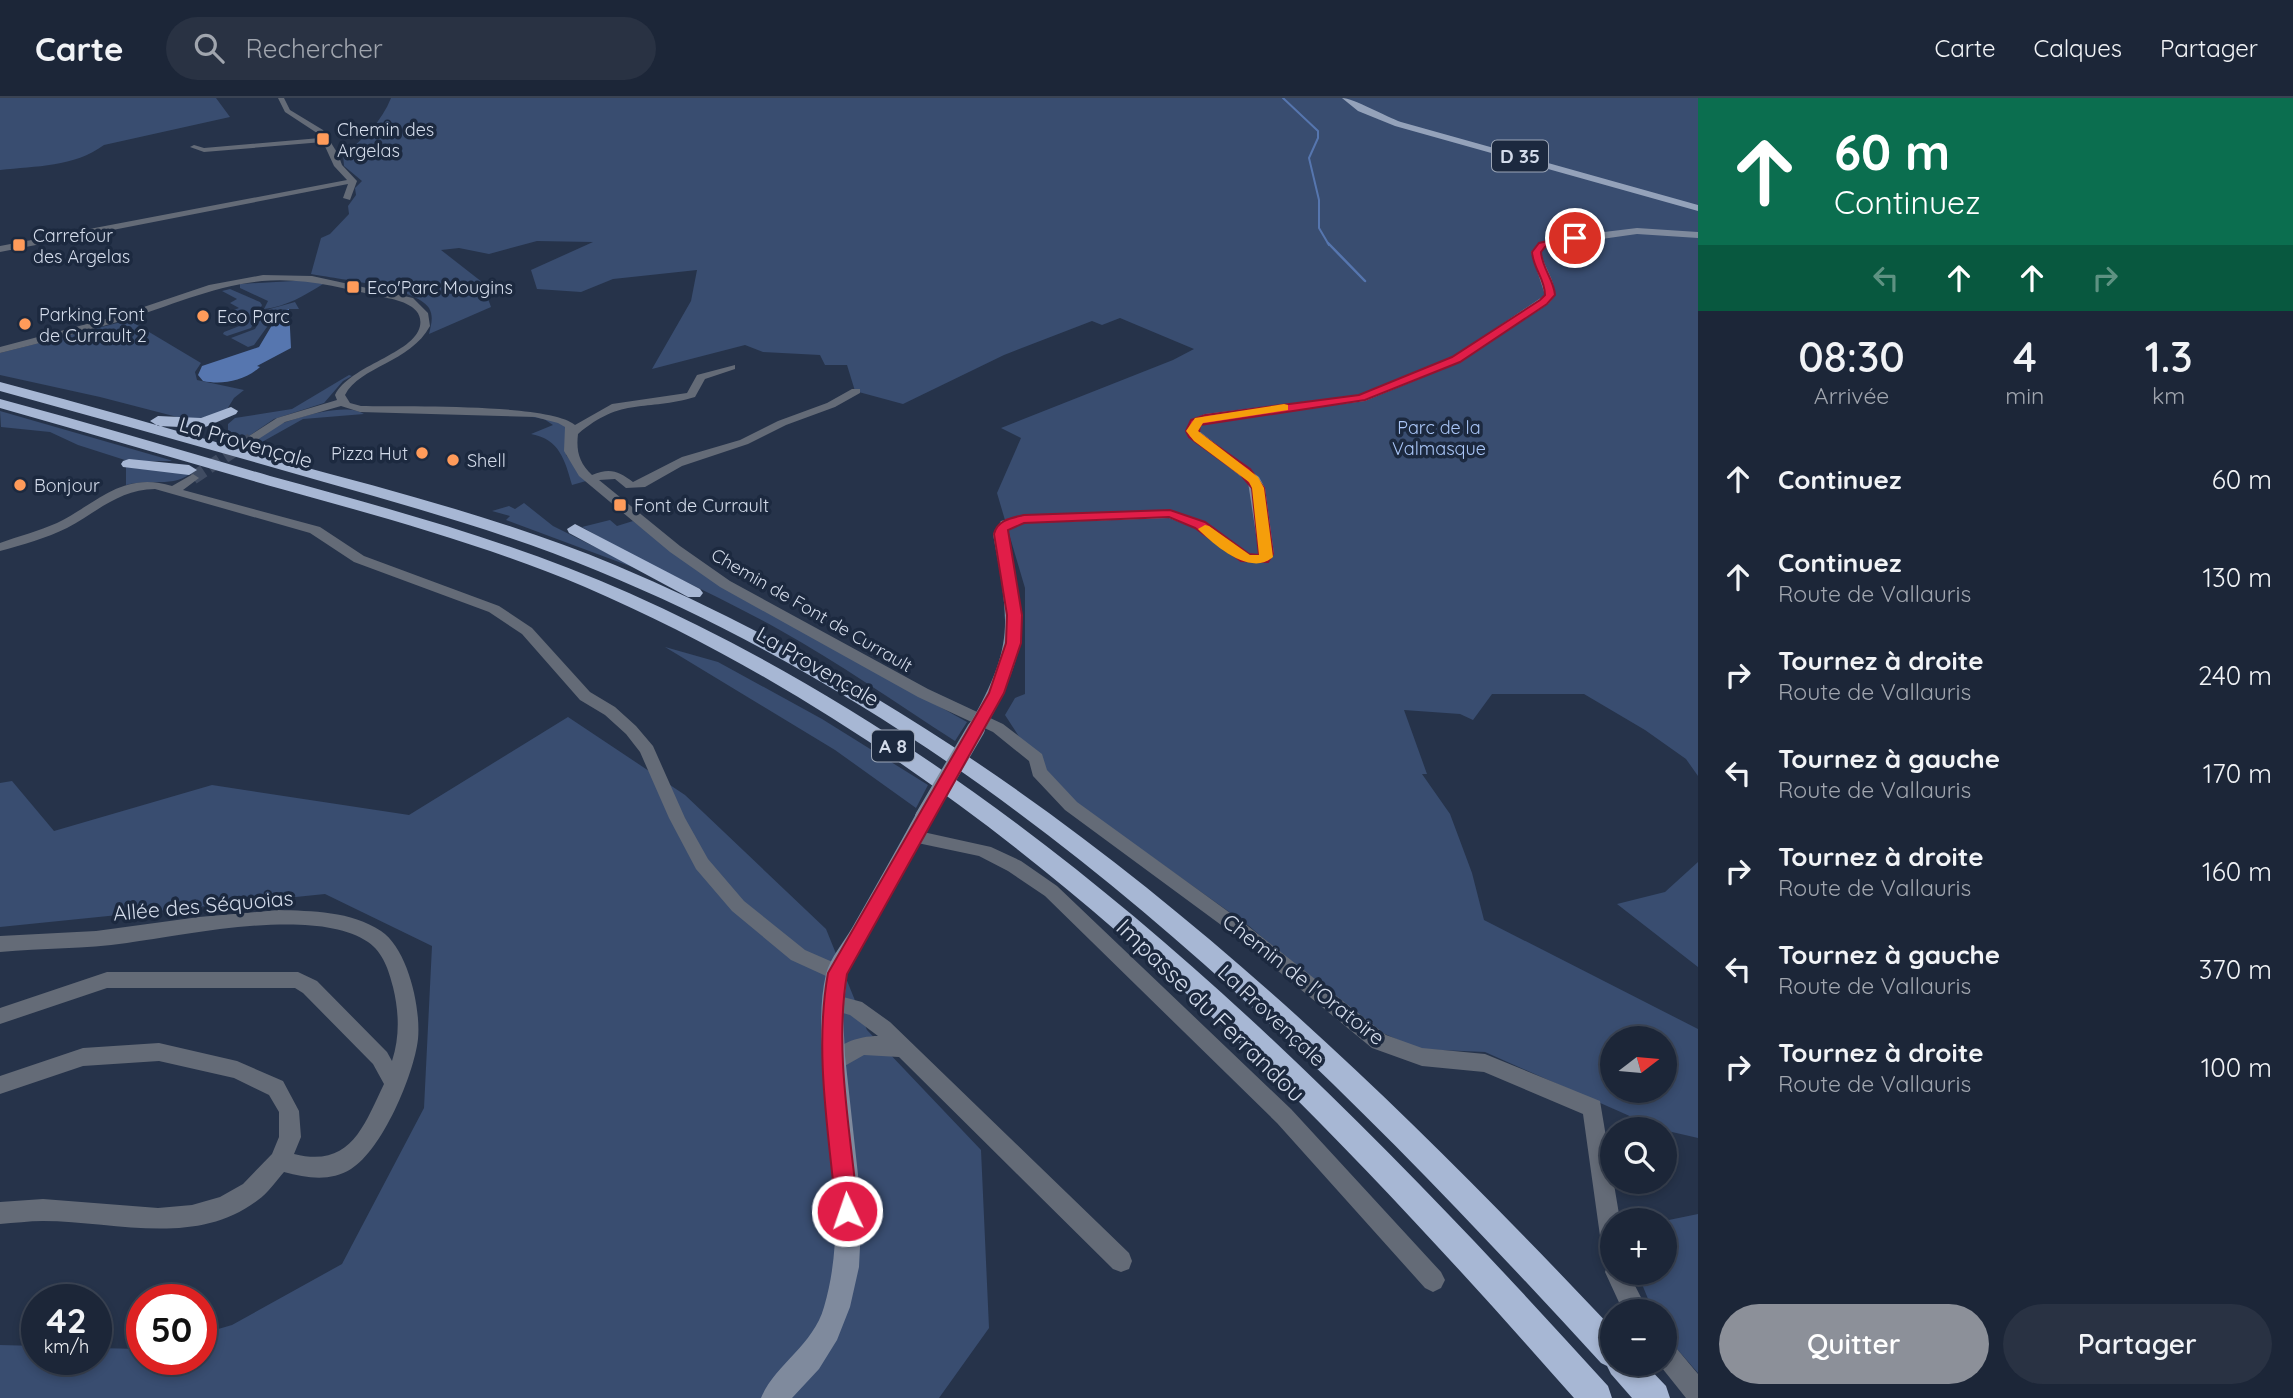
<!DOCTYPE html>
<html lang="fr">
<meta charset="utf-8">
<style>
body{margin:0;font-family:Quicksand,sans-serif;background:#293243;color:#f1f3f6;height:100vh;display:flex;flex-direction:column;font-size:26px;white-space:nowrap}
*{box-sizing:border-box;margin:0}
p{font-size:23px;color:#a0a5ae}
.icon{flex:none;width:38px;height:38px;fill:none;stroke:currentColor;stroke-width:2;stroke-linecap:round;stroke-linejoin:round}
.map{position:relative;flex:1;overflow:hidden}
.details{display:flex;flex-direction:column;background:#1c2638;width:595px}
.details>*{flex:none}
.guide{background:#0b6e4f;color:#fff;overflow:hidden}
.needle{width:46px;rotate:74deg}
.buttons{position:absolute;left:1600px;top:928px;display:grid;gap:14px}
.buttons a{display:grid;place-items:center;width:77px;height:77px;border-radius:50%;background:#1c2638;box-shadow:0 4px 10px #0003,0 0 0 2px #3a4353;font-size:35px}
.speed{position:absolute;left:21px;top:1186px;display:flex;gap:14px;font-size:35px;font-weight:700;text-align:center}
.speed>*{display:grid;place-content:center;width:91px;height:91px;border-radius:50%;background:#1c2638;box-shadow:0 4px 10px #0003,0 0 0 2px #3a4353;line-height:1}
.speed small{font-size:18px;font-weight:400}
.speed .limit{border:10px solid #d22;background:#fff;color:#111}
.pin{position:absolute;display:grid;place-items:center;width:60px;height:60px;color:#fff;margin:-30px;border:4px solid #fff;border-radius:50%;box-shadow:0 2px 7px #0007}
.me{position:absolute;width:77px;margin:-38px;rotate:357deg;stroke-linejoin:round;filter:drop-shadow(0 0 5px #0008)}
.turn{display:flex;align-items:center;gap:24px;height:147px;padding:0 21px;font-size:32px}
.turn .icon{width:91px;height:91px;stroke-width:2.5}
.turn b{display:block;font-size:49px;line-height:60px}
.lanes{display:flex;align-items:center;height:66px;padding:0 21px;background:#0003;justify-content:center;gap:35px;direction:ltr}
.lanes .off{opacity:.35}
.eta{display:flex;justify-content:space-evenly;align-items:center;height:119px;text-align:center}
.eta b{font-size:42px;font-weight:600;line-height:49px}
.primary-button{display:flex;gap:14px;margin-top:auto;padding:14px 21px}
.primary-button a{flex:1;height:80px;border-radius:42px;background:#8c9099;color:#fff;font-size:28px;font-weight:600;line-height:80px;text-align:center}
.primary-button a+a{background:#293243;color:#f1f3f6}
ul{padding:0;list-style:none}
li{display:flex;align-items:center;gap:21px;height:98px;padding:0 21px}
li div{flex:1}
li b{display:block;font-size:26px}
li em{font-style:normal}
header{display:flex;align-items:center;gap:42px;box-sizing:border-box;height:98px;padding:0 35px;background:#1c2638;border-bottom:2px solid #3a4353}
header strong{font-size:33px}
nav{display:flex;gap:38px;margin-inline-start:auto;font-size:24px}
.search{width:490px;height:63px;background:#293243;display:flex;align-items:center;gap:18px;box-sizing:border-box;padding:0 24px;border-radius:38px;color:#a0a5ae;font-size:26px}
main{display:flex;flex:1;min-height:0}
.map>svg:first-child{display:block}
.green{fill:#394d70;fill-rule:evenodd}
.water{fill:#5676af}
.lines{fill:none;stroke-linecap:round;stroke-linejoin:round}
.stream-far1{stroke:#5676af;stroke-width:2}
.stream{stroke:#5676af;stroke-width:2.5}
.street-tunnel{stroke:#404c62;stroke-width:13;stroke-dasharray:13 6;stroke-linecap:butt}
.street{fill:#646b77;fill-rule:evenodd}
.secondary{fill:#7f8a9d;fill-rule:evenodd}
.primary{fill:#94a2ba;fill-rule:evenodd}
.highway{fill:#a7b7d4;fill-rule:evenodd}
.secondary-bridge{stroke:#7f8a9d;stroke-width:18}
.route{fill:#e11d48;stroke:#92132f;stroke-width:2}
.slow{fill:#f59e0b}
.poi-dot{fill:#ff9b5a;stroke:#1c293f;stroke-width:2.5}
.labels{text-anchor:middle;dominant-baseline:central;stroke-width:7;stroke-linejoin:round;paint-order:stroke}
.far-poi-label{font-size:18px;fill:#d3dbea;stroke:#1c293f;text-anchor:start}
.far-park-label{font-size:18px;fill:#aac6f7;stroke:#1c293f}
.far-street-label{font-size:18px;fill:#d3dbea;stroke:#1c293f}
.shield{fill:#1c293f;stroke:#9ca6b7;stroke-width:2}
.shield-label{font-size:19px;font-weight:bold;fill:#d3dbea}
.street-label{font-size:21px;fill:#d3dbea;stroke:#1c293f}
.near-street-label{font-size:24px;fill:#d3dbea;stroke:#1c293f}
</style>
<header>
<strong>Carte</strong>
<div class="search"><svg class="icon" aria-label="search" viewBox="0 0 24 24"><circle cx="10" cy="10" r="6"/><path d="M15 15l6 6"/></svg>Rechercher</div>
<nav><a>Carte</a><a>Calques</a><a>Partager</a></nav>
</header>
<main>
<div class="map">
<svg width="1698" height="1300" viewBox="0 0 1698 1300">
<rect width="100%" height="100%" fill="#26334a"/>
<path class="green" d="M0 0H216L230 19 104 47C74 69 36 68 0 72Z
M391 0H1698V678L1686 661 1645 632 1584 596H1492L1473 622 1460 616 1404 612 1427 676H1422L1450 716 1472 775 1484 822 1698 931V1040L1659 1031 1485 954 1418 951 1363 926 1249 828 1076 705 1046 680 1005 617 1015 600 1025 596V490L997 395 1021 340 1001 330 1173 262 1194 251 1120 220 1102 227 1092 223 1004 257 903 306 855 293 847 267H825L820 257 763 254 745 247 652 271 691 203 697 172 613 181 581 194 537 191 531 172 593 144 537 143 489 156 459 150 441 152 482 184 491 209 429 236C431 227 434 219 429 210 416 189 336 181 311 176L321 140 330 136 349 116 348 108 356 97 355 90 362 83 344 68 343 57C364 41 382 23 391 0ZM1612 940H1664V992H1612Z
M311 182 323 186C305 197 286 209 264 211L268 203 240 190V186Z
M230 191 260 204 262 207 251 230 227 238 223 236 224 234 242 227 233 222 241 219 231 213 239 210 230 205 237 201 222 193Z
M295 204 299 211H280L254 247 248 249 231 240 255 231 266 212Z
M129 222 201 265 195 274 197 282 244 292 234 300 226 313 216 319 185 321 100 299 0 277V255Z
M349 277 352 278 343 283 324 305 274 321 249 338C275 327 342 301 364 316L303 321 262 344 234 338 228 332V326L235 320 292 311Z
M0 313 170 362 172 363H128L78 347 50 334 1 329Z
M532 319 551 320 567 329 566 357 586 383 572 387C565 363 560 341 531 336L553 327 544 321Z
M126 369 190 376C171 390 148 380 126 387Z
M524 405 553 428 643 473 506 422 510 418 492 413 509 408 515 411Z
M610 422 617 428 633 423 708 479 967 624 955 643C896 605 839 565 778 531 714 495 645 467 582 429Z
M665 549 718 564 822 621 928 687 916 710 835 652Z
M568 619 685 697 826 831 867 932 981 1052 989 1230 939 1300H0V1247L37 1248V1262H96V1250L142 1251V1262H201V1236L232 1227 342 1166 424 1010 432 848 325 796 0 829V685L12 683 54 733 212 687 409 717Z
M1698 764V869L1617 806 1665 794Z
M1698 1116V1275L1664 1236V1213H1653L1637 1174H1664V1123Z"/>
<path class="water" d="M289 211 291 250 257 268 260 269C244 283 222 287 203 283L198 277 202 268 259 249 281 212Z"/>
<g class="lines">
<path class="stream-far1" d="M1283 0 1318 33V40L1309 60 1319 102V130L1329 147"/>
<path class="stream" d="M1328 145 1365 183"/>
<path class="street-tunnel" d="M193 380 253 340"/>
<path class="street" d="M278 0H284L290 12 323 32 338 56 342 67 357 83 350 102 343 100 348 86 0 154V148L347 82 334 68 323 44 204 54 190 49 194 47 204 50 320 40 317 35 285 14Z
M263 177 312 178 413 200 428 215 430 228C410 265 360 268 345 297L350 305 361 308C401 309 550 305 575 327L612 306 687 295 697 277 735 267V271L705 281 695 299C645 314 623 298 578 336 576 353 579 365 592 377 611 369 619 374 633 384L682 359 740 342 778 323 827 305 852 291H860V295L835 309 786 327 748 346 682 368 645 389 626 390 615 381 599 382 680 448 730 483 928 591 1003 626 1042 656 1047 672 1077 704 1244 825 1386 937 1422 950 1485 956 1600 1003 1620 1122H1612V1156L1604 1153 1601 1145 1583 1016 1484 974 1422 968 1372 950 1232 835 1065 712 1033 678 1029 663 993 634 918 599 720 489 670 454 579 378 564 353 565 329 558 325 535 319 360 314 341 308 285 324 257 342H249V338L277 320 337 302 335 297C350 267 414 256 420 228 424 207 397 202 383 199 343 190 303 179 262 183 213 188 170 208 124 222 83 234 41 245 0 255V249L117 218 209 187Z
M193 376 199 380 183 392 320 429 364 458 499 508 532 530 590 594 615 609 636 628 653 648 685 720 708 761 744 803 805 852 844 869 846 875 844 881 837 883 791 862 732 813 696 771 669 720 640 654 626 636 605 617 580 602 522 536 489 514 354 464 310 435 155 391C120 391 97 414 67 430 47 440 22 447 0 453V445C19 438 39 433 57 425 98 405 122 373 172 388Z
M914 732 991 749 1021 763 1057 788 1291 1011 1441 1174 1445 1182 1441 1190 1433 1194 1425 1190 1277 1025 1045 798 1008 773 979 758 908 743 906 738 908 733Z
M278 812C312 813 351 813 381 833 408 851 421 910 418 941 414 977 382 1052 351 1071 330 1084 307 1080 284 1074 276 1083 268 1095 258 1102 195 1150 115 1123 43 1123 29 1123 14 1125 0 1126V1104L43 1101 158 1110 192 1107 220 1099 243 1086 272 1056 279 1039V1014L269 997 234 980 159 963 83 968 0 996V978L83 950 159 945 237 963 283 983 299 1013 301 1039 294 1056C350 1070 363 1030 384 986L373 966 303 895 295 890H107L0 926V910L107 874H298L317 883 387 954 392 963C400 938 399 914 393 889 389 873 383 854 368 844 316 808 187 837 127 845 85 851 42 850 0 854V838L96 833 199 819Z
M832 896 862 904 890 924 1129 1155 1132 1163 1129 1171 1121 1174 1113 1171 899 959 864 957 834 974 827 971 824 965C833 946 859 938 878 938L850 917 825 910 822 904 825 898Z
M1612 1164V1174H1628L1648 1213H1623L1605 1174 1608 1166Z
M1664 1241 1672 1245 1698 1276V1300H1686L1658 1265H1664Z"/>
<path class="secondary" d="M1637 130 1698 134V140L1637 136 1545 149 1541 154C1544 170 1557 184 1554 199L1548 206 1460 264 1365 303 1208 323 1200 327 1199 333 1259 379 1265 390 1274 456 1268 464 1240 463 1195 430 1169 420 1025 425 1011 429 1007 436C1026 527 1031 546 985 631L982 635H970L967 631C1015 547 1010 528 993 436L1001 423 1024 417 1170 412 1205 424 1249 456H1259L1248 384 1190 339 1186 333 1191 322 1205 316 1359 297 1452 260 1545 197 1531 154 1539 145 1555 140Z
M924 712 931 714 933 719 847 876 843 916 845 958 859 1086 861 1128 859 1169 850 1209 837 1242 819 1271 792 1300H761C775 1266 813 1248 824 1209 846 1134 831 1058 824 982 822 948 818 910 826 876 830 860 844 844 852 830 874 791 896 753 917 714Z"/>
<path class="primary" d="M1342 0C1353 0 1387 19 1401 24L1698 107V113L1395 28 1358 13Z"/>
<path class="highway" d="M0 284C96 309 191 337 286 364 397 394 510 423 615 467 1017 637 1317 918 1612 1230V1265H1644L1666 1288 1670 1300H1632L1611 1276 1607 1268 1601 1265C1311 949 1002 639 598 473 509 436 416 410 324 384 216 353 108 323 0 293Z
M0 301C90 325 180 352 270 378 391 411 514 444 629 495 1020 669 1325 976 1608 1288L1612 1300H1574C1291 979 985 662 585 489 488 448 386 420 285 392 190 365 95 337 0 310Z
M231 309 238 313 236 316 203 330 158 328 150 323 158 318 201 320Z
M129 361 189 367 197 372 189 377 123 369 121 366 123 363Z
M575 426 700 491 703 495 700 499H688L569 435 567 431Z"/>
<path class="secondary-bridge" d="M924 719 976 631"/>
</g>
<path class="route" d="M1575 137 1578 138V142L1545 149 1541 154C1542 170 1554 182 1555 197L1547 206 1460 264 1365 302 1200 327 1199 335 1250 371 1264 390 1273 456 1268 464 1241 463 1195 430 1169 419 1024 425 1008 432 1022 517 1021 545 1004 595 847 876C834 953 851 1036 858 1113L855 1121 847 1124 839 1121 836 1113C829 1036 814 953 828 875L989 595 1006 545 1007 517 994 436C997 422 1011 420 1024 417L1170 412 1205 424 1249 456 1259 457 1252 390 1241 377 1189 339 1186 333 1191 322 1205 317 1359 297 1452 259 1540 202 1545 197C1545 181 1533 170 1532 154L1539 145Z"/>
<path class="slow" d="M1284 306 1288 307V312L1203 325 1198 333 1258 379 1264 390 1273 459C1251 479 1214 447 1198 431L1205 427 1209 428 1250 457H1259L1252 390 1249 384 1194 343 1186 333 1195 320Z"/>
<g class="poi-dot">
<rect x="316" y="34" width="14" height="14" rx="3.5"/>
<rect x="12" y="140" width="14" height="14" rx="3.5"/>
<rect x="346" y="182" width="14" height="14" rx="3.5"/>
<circle cx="203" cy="218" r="7"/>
<circle cx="25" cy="226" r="7"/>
<circle cx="422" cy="355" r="7"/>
<circle cx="453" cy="362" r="7"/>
<circle cx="20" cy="387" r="7"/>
<rect x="613" y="400" width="14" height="14" rx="3.5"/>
</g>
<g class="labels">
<g class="far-poi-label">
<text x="337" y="31">Chemin des<tspan x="337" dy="21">Argelas</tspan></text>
<text x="33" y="137">Carrefour<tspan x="33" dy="21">des Argelas</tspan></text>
<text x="367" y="189">Eco'Parc Mougins</text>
<text x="39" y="216">Parking Font<tspan x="39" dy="21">de Currault 2</tspan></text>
<text x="217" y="218">Eco Parc</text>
<text x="408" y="355" text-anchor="end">Pizza Hut</text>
<text x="467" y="362">Shell</text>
<text x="34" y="387">Bonjour</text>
<text x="634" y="407">Font de Currault</text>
</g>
<g class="far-park-label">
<text x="1439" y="329">Parc de la<tspan x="1439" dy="21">Valmasque</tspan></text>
</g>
<g class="far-street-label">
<text transform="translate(812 512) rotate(30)">Chemin de Font de Currault</text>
</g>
<g class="shield">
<rect x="1492" y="42.5" width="56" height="31" rx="5"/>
<rect x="872" y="632.5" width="42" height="31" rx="5"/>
</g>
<g class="shield-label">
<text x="1520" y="58">D 35</text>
<text x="893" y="648">A 8</text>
</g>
<g class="street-label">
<text transform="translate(246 344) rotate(16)">La Provençale</text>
<text transform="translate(818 568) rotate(30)">La Provençale</text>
<text transform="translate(203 807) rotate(-5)">Allée des Séquoias</text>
<text transform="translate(1304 881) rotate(38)">Chemin de l'Oratoire</text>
<text transform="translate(1272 917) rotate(43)">La Provençale</text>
</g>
<g class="near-street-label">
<text transform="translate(1211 912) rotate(44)">Impasse du Ferrandou</text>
</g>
</g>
</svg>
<div class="buttons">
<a><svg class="needle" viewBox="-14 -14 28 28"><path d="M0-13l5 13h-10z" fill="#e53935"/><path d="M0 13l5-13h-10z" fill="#a0a5ae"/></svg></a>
<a><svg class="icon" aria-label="search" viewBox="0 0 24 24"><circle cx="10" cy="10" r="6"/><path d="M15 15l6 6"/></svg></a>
<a>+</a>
<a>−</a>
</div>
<div class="speed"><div>42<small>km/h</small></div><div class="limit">50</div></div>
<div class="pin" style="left:1575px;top:140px;background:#d93025"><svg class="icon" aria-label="arrive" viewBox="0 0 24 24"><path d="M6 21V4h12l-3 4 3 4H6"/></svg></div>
<svg class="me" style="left:847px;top:1113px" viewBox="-20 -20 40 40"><circle r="17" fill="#e11d48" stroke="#fff" stroke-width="3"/><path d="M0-11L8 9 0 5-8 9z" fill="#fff"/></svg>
</div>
<section class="details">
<div class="guide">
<div class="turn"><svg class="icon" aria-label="ahead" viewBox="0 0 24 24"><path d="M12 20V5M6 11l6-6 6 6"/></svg><div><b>60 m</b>Continuez</div></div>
<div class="lanes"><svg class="icon off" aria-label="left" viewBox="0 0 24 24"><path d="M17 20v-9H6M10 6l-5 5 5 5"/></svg><svg class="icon" aria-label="ahead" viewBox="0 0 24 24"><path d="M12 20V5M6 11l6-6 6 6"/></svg><svg class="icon" aria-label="ahead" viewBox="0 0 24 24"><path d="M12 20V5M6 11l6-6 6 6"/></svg><svg class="icon off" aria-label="right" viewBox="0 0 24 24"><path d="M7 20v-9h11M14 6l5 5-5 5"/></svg></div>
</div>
<div class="eta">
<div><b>08:30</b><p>Arrivée</p></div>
<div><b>4</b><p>min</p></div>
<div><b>1.3</b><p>km</p></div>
</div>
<ul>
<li><svg class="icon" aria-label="ahead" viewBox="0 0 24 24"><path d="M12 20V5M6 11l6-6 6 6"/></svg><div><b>Continuez</b></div><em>60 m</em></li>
<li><svg class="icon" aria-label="ahead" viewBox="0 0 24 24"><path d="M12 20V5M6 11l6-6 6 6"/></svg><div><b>Continuez</b><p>Route de Vallauris</p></div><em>130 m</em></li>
<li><svg class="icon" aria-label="right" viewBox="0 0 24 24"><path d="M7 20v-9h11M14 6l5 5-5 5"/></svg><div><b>Tournez à droite</b><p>Route de Vallauris</p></div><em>240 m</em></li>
<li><svg class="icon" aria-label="left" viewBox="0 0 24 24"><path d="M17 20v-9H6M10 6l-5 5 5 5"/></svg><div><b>Tournez à gauche</b><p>Route de Vallauris</p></div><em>170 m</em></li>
<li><svg class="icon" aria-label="right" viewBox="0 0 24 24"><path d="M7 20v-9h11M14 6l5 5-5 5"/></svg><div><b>Tournez à droite</b><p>Route de Vallauris</p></div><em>160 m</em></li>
<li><svg class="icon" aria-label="left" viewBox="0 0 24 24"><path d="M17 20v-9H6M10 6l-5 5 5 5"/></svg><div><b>Tournez à gauche</b><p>Route de Vallauris</p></div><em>370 m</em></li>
<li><svg class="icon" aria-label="right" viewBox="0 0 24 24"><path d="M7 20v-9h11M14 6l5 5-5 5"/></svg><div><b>Tournez à droite</b><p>Route de Vallauris</p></div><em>100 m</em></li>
</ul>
<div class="primary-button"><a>Quitter</a><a>Partager</a></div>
</section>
</main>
